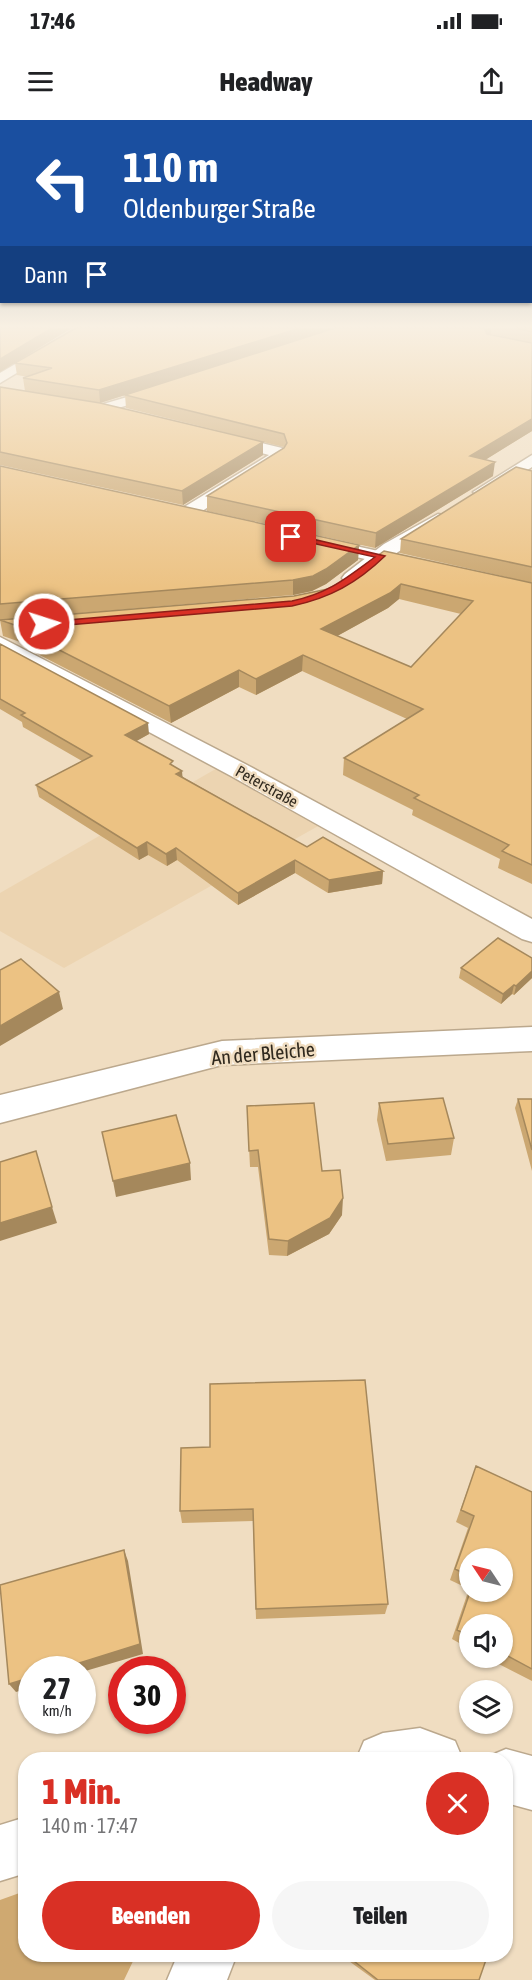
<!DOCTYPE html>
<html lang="de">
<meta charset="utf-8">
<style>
body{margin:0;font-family:"Asap Condensed",sans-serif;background:#f6f6f6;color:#202124;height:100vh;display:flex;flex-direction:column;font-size:22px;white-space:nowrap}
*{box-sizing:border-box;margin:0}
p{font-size:20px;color:#757577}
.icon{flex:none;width:33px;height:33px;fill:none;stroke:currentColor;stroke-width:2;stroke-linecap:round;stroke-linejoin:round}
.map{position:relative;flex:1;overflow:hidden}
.details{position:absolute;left:18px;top:1632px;width:495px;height:210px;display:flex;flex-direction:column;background:#fff;border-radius:24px;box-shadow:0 2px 4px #0004}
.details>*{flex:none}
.hud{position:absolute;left:0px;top:0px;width:532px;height:183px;box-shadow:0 2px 4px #0004;background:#1a4fa0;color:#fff;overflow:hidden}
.needle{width:39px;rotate:305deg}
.buttons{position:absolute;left:459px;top:1428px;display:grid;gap:12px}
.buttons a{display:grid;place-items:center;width:54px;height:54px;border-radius:50%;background:#fff;box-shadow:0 2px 4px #0004;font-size:30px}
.speed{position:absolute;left:18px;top:1536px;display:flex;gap:12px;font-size:30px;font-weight:700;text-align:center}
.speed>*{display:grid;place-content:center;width:78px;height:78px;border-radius:50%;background:#fff;box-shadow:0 2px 4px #0004;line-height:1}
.speed small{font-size:15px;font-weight:400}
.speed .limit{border:9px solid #d22;background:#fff;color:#111}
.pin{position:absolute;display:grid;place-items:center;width:51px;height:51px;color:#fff;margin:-26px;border-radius:12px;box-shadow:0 3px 9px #0006}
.me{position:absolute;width:66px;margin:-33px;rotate:86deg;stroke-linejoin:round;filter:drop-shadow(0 0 4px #0008)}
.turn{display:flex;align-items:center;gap:21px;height:126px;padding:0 24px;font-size:27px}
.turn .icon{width:78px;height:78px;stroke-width:2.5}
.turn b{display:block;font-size:42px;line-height:51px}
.then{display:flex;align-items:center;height:57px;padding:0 24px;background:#0003;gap:12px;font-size:22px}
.round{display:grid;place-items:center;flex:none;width:63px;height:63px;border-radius:32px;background:#f6f6f6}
.head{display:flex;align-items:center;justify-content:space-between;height:102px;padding:0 24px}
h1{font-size:36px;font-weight:800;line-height:45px;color:#d93025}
.cta{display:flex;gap:12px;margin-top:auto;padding:12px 24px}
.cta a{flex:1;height:69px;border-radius:36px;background:#d93025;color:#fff;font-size:24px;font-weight:800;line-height:69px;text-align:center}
.cta a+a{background:#f6f6f6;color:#202124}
.status{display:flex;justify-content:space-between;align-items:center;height:42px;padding:0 30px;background:#fff;direction:ltr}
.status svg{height:16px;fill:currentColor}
header{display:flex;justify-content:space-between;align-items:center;height:78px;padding:0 24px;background:#fff;font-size:27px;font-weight:800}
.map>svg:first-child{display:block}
.built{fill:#ecd4b1}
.green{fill:#cfa971}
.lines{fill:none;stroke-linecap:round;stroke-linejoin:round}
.street-casing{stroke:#bba88d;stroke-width:3}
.secondary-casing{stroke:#bba88d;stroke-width:3}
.street{fill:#fff;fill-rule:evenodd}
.secondary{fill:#fff;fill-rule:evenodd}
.wall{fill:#cba771;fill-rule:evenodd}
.shaded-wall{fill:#a5885c}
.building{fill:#ecc283;stroke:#a5885c;stroke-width:1.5;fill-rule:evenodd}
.route{fill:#d93025;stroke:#8d1f18;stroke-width:1.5}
.labels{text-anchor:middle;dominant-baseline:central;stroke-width:5;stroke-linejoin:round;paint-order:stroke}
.far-street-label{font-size:16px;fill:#30291e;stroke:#f0ddc1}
.street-label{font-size:20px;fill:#30291e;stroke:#f0ddc1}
</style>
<div class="status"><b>17:46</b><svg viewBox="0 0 49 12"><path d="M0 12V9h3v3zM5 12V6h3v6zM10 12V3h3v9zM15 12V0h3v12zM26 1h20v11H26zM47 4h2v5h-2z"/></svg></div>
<header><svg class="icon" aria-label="menu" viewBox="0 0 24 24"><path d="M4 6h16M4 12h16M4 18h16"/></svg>Headway<svg class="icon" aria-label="share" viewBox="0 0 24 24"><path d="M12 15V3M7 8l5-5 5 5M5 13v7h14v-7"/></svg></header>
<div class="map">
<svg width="532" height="1860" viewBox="0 0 532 1860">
<rect width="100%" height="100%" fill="#f0ddc1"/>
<path class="built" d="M226 643 329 700 64 848 0 811V773Z"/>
<path class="green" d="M25 1771 26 1834 136 1835 124 1860H0V1780Z"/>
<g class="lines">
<defs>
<path id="street" d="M77 208H92L0 263V253Z
M168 265 175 269 173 272 101 293 0 277V269L100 285Z
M220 313 282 328 285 337 193 397H181L178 393 181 389 269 335 215 321 212 318 215 315Z
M532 335V347L487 376 481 377 473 372Z
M438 394 444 395 447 399 444 403 398 432 359 462H345L342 458 345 454 384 424Z
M0 517 249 646 532 799V822L522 819 231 656 0 532Z
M532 907V931L222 945 0 1003V975L222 921Z
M420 1608 455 1621 463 1640H356L364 1621 383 1613Z
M506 1629 532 1636V1690L506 1683V1640H486L487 1637Z
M26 1697V1753L0 1761V1705Z
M178 1834H237L227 1860H167Z"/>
<path id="secondary" d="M314 417 429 442 431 446 429 450 422 452 308 426 305 422 308 418Z"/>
</defs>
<use href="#street" class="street-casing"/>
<use href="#secondary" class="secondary-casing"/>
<use href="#street" class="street"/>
<use href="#secondary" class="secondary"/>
</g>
<path class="wall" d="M76 208H532V311L485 340 493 356 375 428 207 391V376L284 328V327L263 322V335L183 385 0 345V267L93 282 25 271 23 258 28 257 17 255 15 243ZM490 214H491L521 221ZM281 226 125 275 126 288 236 315 100 283Z
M0 346 359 425 358 440 326 464 312 471 293 475 0 500Z
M532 351V764L498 748 500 739 412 695 413 690 343 655 344 638 407 599 302 551 256 575 239 567 171 603 26 528V524L3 516 0 500 294 476 328 469 506 457 400 433 401 419ZM399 479 461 494 411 547 337 516 388 488Z
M0 524 149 614 136 621 174 646 183 657 307 727 383 751 382 764 328 773 295 753 238 785 177 740 167 746 148 735 139 740 39 677 36 665 82 641 23 607 22 602 0 589Z
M532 838V858L514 875 512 874 501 884 459 858 461 848Z
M518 979H532V1051L515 988Z
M379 983 454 1018 451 1035 386 1041 377 1000Z
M247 986 322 1051 342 1095 329 1114 287 1136 269 1135 258 1047H250Z
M181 1328 388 1484 385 1494 256 1499 253 1401 182 1403 180 1391Z
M476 1346 532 1372V1561L487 1538H502V1504H470V1529L452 1519 469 1469 450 1460 468 1408 456 1402ZM470 1438 502 1472H470Z
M343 1834H488L479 1860H375L342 1836Z"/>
<path class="shaded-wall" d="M52 208H72L0 252V239Z
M300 208H336L100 283 99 270Z
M484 208H491V214L482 219Z
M532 299V311L469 350 470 336Z
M263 322V335L183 385 182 371Z
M495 342 493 356 375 428 376 413Z
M359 425 358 440 326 464 312 471 293 475V460Z
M401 464 399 479 388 488 321 525V509Z
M303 535 302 551 256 575V559Z
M239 550V567L171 603 169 586Z
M148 603 149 614 126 627 125 615Z
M182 651 183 663 176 654Z
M147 722 148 735 139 740 137 728Z
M176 728 177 740 167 746 166 734Z
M295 740V753L238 785V773Z
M383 751 382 764 328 773 329 760Z
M532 851V858L514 875 516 866Z
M514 865 512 874 501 884 503 874Z
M59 872 63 889 0 926V906Z
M190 1043 191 1060 116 1077 113 1061Z
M343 1078 342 1095 329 1114 287 1136 288 1121Z
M52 1087 57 1103 0 1121V1103Z
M124 1430 128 1441 143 1534 82 1552V1550H57Z
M32 1557V1567L16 1572 9 1564Z"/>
<path class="building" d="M0 208H52L0 239Z
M76 208H300L99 270 23 258 52 248 15 243Z
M335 208H484L487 214 532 223V299L470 336 495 342 376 413 207 376 284 328 287 323 284 314 125 275Z
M517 208H532V212Z
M0 267 100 283 263 322 182 371 0 332Z
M0 346 359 425 326 449 313 456 293 460 0 484Z
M516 347 532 351V447L401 419Z
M384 431 532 463V745L502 731 509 725 414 678 419 675 344 638 423 589 303 535 256 559 239 550 169 586 24 512H35L0 500 294 476 328 469 343 461ZM401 464 473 481 411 547 321 509 390 473Z
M0 524 148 603 125 615 173 641 170 644 182 651 176 654 307 727 323 717 383 751 329 760 295 740 238 773 176 728 166 734 147 722 137 728 36 665 92 636 21 595 25 593 0 579Z
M498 818 532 838V851L516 866 514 865 503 874 461 848Z
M21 839 59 872 0 906V850Z
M443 978 454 1018 388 1024 379 983Z
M518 979H532V1030Z
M314 983 322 1051 340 1050 343 1078 330 1098 288 1121 269 1119 258 1030 249 1031 247 986Z
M176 995 190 1043 113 1061 102 1012Z
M36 1031 52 1087 0 1103V1042Z
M365 1260 388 1484 256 1489 253 1389 180 1391 181 1328 210 1327V1264Z
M476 1346 532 1372V1549L502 1533V1504H470V1516L457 1510 470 1472H502V1438H470V1456L455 1449 474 1396 461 1390Z
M124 1430 140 1524 57 1550H32V1557L9 1564 0 1465Z
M345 1834H488L479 1860H378Z"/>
<linearGradient id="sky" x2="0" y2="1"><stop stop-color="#92a3aa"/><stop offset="0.44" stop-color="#f8f0e3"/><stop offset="1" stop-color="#f8f0e3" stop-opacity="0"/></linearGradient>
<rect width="532" height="469" fill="url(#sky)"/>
<path class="route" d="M291 414 385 436C357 463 330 478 292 486L44 507 39 504 44 502 292 481C329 473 345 459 375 437L289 418V415Z"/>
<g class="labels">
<g class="far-street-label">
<text transform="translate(267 666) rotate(29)">Peterstraße</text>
</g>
<g class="street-label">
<text transform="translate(263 933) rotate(-5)">An der Bleiche</text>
</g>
</g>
</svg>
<div class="buttons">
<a><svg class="needle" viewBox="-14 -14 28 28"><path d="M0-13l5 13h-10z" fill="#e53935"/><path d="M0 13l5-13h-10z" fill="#757577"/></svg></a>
<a><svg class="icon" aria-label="sound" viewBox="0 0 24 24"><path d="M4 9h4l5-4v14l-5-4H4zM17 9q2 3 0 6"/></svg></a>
<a><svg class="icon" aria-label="layers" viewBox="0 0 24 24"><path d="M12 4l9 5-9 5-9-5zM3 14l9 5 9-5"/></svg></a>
</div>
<div class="speed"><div>27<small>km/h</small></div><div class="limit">30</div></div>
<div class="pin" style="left:291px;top:417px;background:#d93025"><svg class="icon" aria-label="arrive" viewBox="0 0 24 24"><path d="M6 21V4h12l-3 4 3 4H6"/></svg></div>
<svg class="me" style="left:44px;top:504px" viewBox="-20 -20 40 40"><circle r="17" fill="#d93025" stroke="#fff" stroke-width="3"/><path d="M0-11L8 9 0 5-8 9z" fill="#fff"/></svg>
<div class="hud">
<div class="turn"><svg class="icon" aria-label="left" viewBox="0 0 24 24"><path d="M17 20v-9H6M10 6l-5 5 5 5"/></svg><div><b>110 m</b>Oldenburger Straße</div></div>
<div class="then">Dann<svg class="icon" aria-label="arrive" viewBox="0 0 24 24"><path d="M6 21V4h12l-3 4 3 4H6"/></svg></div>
</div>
<section class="details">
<div class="head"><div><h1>1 Min.</h1><p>140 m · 17:47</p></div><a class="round" style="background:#d93025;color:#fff"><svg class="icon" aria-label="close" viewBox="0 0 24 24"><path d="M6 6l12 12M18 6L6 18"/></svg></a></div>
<div class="cta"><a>Beenden</a><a>Teilen</a></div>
</section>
</div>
